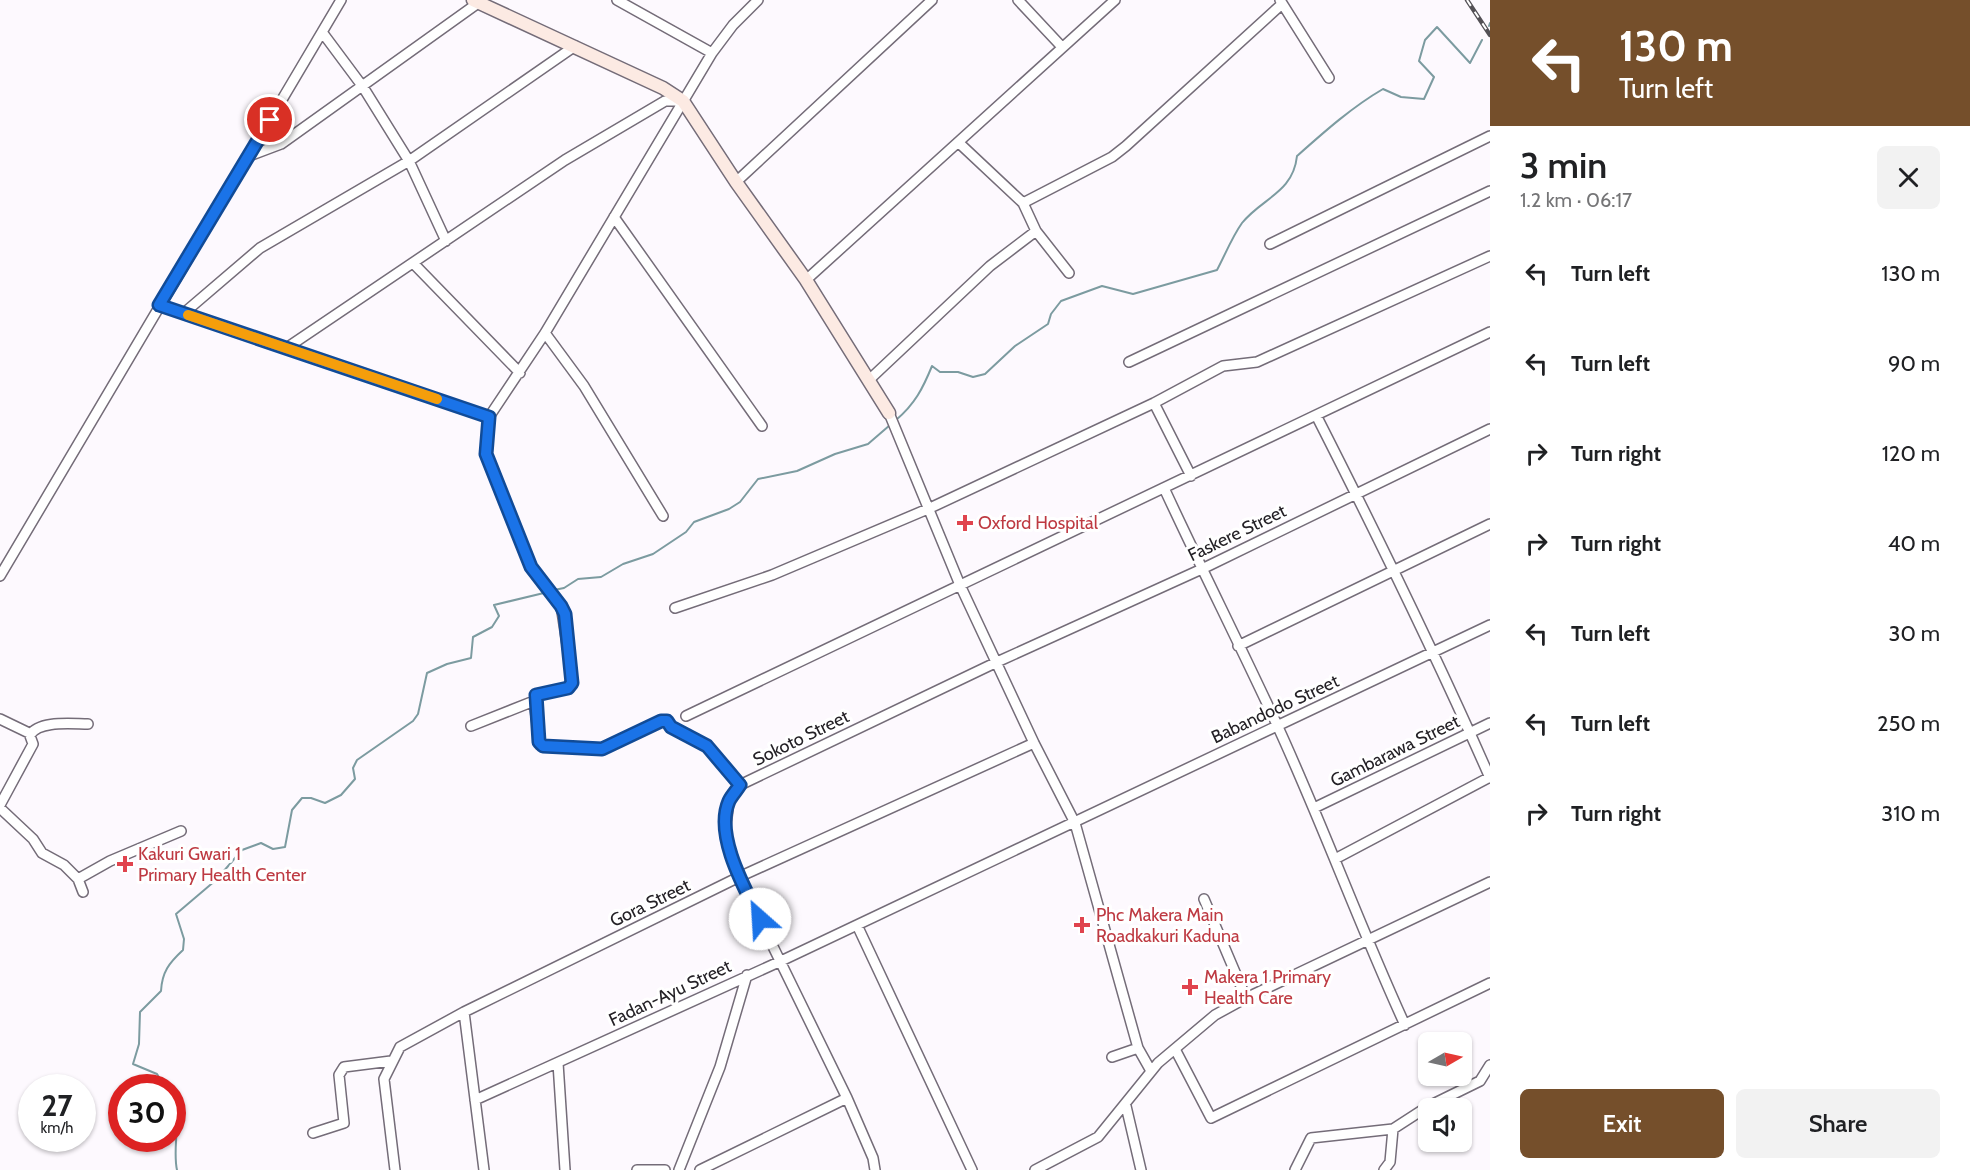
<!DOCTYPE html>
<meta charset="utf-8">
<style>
body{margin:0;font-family:Cabin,sans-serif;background:#f2f2f2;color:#202124;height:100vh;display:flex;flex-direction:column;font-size:22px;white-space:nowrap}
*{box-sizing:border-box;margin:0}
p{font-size:20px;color:#757577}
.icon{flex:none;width:33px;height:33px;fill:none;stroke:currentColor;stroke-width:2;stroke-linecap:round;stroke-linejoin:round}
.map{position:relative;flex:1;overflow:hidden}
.side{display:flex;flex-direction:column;background:#fff;width:480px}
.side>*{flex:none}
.guide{background:#754f2b;color:#fff;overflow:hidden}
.needle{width:39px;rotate:81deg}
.controls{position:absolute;left:1418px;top:1032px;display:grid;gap:12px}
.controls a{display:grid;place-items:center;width:54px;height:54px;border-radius:9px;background:#fff;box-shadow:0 2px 4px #0004;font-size:30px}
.speed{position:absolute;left:18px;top:1074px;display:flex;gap:12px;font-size:30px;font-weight:700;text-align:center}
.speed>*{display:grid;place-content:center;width:78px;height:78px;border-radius:50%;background:#fff;box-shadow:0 2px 4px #0004;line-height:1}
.speed small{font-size:15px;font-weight:400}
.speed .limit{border:9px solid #d22;background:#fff;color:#111}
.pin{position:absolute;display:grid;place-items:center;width:51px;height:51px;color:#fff;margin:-26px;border:3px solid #fff;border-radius:50%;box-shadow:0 2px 6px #0007}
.me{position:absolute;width:66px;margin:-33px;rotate:334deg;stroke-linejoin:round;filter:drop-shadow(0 0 4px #0008)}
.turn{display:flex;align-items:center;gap:21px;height:126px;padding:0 30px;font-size:27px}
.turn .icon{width:78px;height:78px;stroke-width:2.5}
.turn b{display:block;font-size:42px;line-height:51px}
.round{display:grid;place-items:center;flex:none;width:63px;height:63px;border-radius:9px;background:#f2f2f2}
.head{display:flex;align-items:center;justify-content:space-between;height:102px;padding:0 30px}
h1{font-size:36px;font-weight:600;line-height:45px}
.primary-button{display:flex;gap:12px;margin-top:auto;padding:12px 30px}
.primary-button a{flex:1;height:69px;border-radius:9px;background:#754f2b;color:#fff;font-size:24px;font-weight:600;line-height:69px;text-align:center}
.primary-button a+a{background:#f2f2f2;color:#202124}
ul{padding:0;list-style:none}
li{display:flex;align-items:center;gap:18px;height:90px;padding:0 30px}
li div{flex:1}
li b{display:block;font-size:22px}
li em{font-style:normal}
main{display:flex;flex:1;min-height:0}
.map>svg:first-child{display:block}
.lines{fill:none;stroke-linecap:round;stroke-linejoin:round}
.stream{stroke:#7c9ba0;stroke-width:2}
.street-casing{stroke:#746c78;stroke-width:12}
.secondary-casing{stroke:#746c78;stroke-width:15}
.street{stroke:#fff;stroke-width:9}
.secondary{stroke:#fceae3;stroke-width:12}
.rail-casing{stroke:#535055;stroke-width:4.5}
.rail{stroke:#fff;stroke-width:2;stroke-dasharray:7;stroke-linecap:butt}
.route-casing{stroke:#114b97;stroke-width:15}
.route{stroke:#1a73e8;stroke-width:10}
.slow{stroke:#f59e0b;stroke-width:10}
.health-dot{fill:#e0444e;stroke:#fff;stroke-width:2}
.labels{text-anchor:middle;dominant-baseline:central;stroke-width:6;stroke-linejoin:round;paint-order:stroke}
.health-label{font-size:18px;fill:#be3a42;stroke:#fff;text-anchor:start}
.street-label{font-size:18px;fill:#242126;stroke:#fff}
</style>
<main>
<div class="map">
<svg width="1490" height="1170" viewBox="0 0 1490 1170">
<rect width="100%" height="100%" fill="#fdf9fe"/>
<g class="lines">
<path class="stream" d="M1489 26 1490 23
M896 420C915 404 923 388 932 366L940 372H958L973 377 985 374 1015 346 1048 324 1051 314 1061 301 1102 286 1133 294 1217 270C1225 255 1232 237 1242 223 1262 198 1293 193 1297 156 1324 132 1352 107 1383 89L1401 97 1424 99 1434 77 1419 61 1425 40 1437 27 1470 63 1482 40
M554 590 564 588 578 579 601 577 623 564 653 554 686 532 694 522 729 509 740 502 758 479 797 471 835 454 868 444 890 425
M166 1088 157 1074 133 1064 139 1044 140 1012 161 991C162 972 169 963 183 950L184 939 176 914 216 880 242 850 261 843 273 849 285 847 292 810 302 798H311L325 803 341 795 355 779 353 768 357 760 413 721 418 714 427 673 447 664 471 658 473 637 492 627 499 616 494 605 548 592
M172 1100C182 1124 172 1147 177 1170"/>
<defs>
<path id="street" d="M617 0 712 53
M1018 0 1062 47
M1280 0 1329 78
M322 32 363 87 409 161 446 241
M958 142 1023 203 1036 231 1069 273
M249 156 281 144 478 3
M736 182 932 0
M1023 203 1112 157 1126 146 1282 4
M614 217 762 426
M1270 244 1490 136
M413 263 520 373
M806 280 1115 0
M159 305 489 417
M184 313 260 248 409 161 575 46
M545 333 584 386 663 516
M288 347 565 160 665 101H683
M1129 362 1490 191
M870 379 990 266 1036 231
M1154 403 1191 476
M889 413 960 585 1034 743 1075 823 1138 1048 1151 1071
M1316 415C1377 535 1436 655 1490 778
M1164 488C1201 568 1241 647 1278 727 1323 825 1360 927 1405 1025
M0 576 341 0
M675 608 772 575 930 508 1154 403 1223 366 1257 362 1490 256
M1238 646 1490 524
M534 701 540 745 602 749 661 721H667L671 727 707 746 740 785
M686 716 1490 332
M0 719 29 733 33 744 0 805
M471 726 534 701 536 695 569 688 572 676 561 605 531 567 486 454 489 417 545 333 712 53 733 25 758 0
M30 735C39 720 72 724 88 724
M0 808 33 839 42 853 64 865 78 879 83 892
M1314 808 1490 723
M1335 859 1490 777
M78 879 110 861 181 831
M1204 899 1246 998
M857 925 972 1170
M464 1012 484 1170
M1175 1049 1211 1118 1490 983
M1112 1057 1138 1048
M558 1063 565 1170
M475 1100 781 961 1490 625
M1126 1106 1141 1170
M313 1133 344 1123 339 1075 344 1067 391 1061
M395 1170 384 1079 400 1047 464 1012 739 877 1034 743
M637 1170H665
M679 1170 720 1067 747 975
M700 1170 847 1098
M875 1170 873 1158 847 1098 739 877 725 833 729 801 740 785 997 662 1204 568 1490 429
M1035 1170 1098 1137 1158 1063 1215 1015 1246 998 1490 882
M1295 1170 1311 1138 1393 1129 1427 1107 1480 1081 1490 1065
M1384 1170 1390 1162 1393 1129"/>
<path id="secondary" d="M473 0 663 88 683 101 736 182 806 280 889 413"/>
</defs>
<use href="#street" class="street-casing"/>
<use href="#secondary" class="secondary-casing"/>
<use href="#street" class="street"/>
<use href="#secondary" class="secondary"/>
<defs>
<path id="rail" d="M1467 0 1490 35"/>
</defs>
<use href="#rail" class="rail-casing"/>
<use href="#rail" class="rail"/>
</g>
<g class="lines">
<defs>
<path id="route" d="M270 120 159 305 489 417 486 454 531 567 561 606 565 614 572 683 568 688 536 695 539 742 543 746 602 749 661 721H667L671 727 707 746 740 785C737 790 732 795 729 801 714 835 745 889 760 919"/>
</defs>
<use href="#route" class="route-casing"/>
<use href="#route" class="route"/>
<path class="slow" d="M188 315 437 399"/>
</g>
<g class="health-dot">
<path d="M962 514h6v6h6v6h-6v6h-6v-6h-6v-6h6z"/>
<path d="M122 855h6v6h6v6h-6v6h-6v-6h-6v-6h6z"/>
<path d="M1079 916h6v6h6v6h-6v6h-6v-6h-6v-6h6z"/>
<path d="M1187 978h6v6h6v6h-6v6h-6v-6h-6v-6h6z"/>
</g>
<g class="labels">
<g class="health-label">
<text x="978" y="523">Oxford Hospital</text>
<text x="138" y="854">Kakuri Gwari 1<tspan x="138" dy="21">Primary Health Center</tspan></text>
<text x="1096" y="915">Phc Makera Main<tspan x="1096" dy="21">Roadkakuri Kaduna</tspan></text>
<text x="1204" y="977">Makera 1 Primary<tspan x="1204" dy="21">Health Care</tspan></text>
</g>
<g class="street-label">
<text transform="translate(1237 533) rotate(-26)">Faskere Street</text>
<text transform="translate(1275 709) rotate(-25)">Babandodo Street</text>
<text transform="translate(801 738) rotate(-26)">Sokoto Street</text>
<text transform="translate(1395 751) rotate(-26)">Gambarawa Street</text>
<text transform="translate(650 903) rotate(-26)">Gora Street</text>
<text transform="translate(670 993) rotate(-25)">Fadan-Ayu Street</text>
</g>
</g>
</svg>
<div class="controls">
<a><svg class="needle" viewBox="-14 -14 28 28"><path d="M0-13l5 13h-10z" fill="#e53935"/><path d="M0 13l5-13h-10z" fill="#757577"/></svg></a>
<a><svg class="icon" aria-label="sound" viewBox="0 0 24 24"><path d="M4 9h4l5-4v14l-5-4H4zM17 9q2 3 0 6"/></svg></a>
</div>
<div class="speed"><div>27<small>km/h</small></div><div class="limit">30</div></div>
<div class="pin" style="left:270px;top:120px;background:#d93025"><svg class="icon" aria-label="arrive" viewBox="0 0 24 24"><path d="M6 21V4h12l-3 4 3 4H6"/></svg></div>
<svg class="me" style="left:760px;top:919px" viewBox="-20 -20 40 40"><circle r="19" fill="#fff"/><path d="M0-13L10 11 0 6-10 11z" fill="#1a73e8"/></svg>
</div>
<section class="side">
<div class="guide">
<div class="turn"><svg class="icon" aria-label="left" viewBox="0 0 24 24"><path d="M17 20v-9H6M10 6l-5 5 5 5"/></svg><div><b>130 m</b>Turn left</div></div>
</div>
<div class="head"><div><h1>3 min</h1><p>1.2 km · 06:17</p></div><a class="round"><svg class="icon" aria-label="close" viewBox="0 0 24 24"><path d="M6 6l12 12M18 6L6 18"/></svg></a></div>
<ul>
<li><svg class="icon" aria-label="left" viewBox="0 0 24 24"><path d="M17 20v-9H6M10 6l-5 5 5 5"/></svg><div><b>Turn left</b></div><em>130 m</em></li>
<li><svg class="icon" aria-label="left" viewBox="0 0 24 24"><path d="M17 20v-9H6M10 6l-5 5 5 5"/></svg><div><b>Turn left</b></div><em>90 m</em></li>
<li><svg class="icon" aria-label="right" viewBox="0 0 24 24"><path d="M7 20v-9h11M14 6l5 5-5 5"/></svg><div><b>Turn right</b></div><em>120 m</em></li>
<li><svg class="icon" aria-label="right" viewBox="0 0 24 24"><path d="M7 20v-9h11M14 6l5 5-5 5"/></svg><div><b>Turn right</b></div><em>40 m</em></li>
<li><svg class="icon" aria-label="left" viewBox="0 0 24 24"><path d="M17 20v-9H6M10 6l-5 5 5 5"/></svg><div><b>Turn left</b></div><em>30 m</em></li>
<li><svg class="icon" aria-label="left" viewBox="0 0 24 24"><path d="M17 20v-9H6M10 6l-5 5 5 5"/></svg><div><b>Turn left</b></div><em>250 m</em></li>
<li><svg class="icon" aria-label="right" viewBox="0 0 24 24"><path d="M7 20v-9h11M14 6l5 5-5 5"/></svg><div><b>Turn right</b></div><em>310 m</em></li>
</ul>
<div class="primary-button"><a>Exit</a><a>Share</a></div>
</section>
</main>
